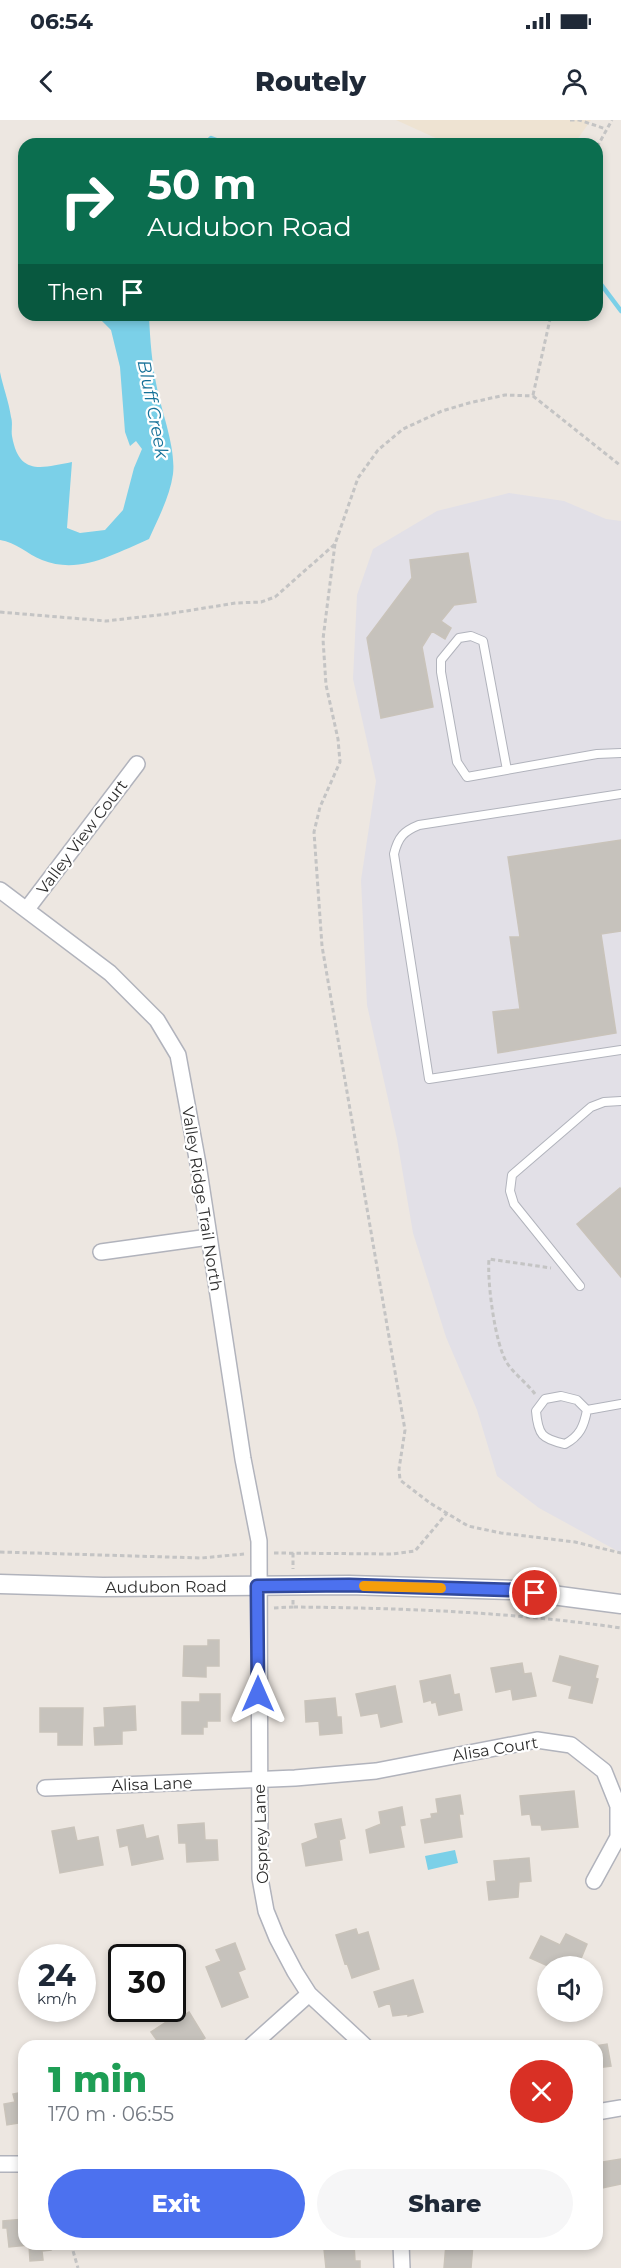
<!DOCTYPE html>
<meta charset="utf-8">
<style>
body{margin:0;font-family:Montserrat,sans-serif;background:#f6f6f7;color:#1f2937;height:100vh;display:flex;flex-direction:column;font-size:22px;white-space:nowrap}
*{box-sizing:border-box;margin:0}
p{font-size:20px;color:#747a83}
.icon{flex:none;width:33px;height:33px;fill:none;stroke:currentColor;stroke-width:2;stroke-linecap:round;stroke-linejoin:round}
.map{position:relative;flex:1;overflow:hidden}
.side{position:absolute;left:18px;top:1920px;width:585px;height:210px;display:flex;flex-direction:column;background:#fff;border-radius:18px;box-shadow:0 3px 9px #0003}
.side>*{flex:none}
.banner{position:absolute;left:18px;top:18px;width:585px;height:183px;border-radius:18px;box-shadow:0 3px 9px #0003;background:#0b6e4f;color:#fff;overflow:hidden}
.fabs{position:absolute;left:537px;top:1836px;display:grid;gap:12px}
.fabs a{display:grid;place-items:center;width:66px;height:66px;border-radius:50%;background:#fff;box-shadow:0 3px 9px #0003;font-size:30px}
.speed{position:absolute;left:18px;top:1824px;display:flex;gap:12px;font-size:30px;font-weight:700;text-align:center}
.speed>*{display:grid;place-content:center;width:78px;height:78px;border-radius:50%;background:#fff;box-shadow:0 3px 9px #0003;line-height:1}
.speed small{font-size:15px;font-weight:400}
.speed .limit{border:3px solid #111;border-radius:9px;background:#fff;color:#111}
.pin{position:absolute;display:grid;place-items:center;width:51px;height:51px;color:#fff;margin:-26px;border:3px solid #fff;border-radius:50%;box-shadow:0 2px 6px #0007}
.me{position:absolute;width:66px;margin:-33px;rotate:0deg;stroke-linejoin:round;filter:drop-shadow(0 0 4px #0008)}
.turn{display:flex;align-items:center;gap:21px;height:126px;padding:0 30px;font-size:27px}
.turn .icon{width:78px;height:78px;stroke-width:2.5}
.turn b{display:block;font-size:42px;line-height:51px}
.then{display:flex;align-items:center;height:57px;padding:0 30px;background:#0003;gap:12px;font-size:22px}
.round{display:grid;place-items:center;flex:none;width:63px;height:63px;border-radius:32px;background:#f6f6f7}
.headline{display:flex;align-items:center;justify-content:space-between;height:102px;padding:0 30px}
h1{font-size:36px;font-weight:800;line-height:45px;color:#1e9e55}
.button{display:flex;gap:12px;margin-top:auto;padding:12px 30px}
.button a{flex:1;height:69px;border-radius:36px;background:#4c71ef;color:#fff;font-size:24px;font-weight:800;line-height:69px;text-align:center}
.button a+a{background:#f6f6f7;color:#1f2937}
.status{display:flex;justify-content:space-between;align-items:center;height:42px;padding:0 30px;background:#fff;direction:ltr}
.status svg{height:16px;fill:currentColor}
header{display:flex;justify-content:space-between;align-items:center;height:78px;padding:0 30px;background:#fff;font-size:27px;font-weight:800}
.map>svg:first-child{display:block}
.industrial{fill:#e2e0e7}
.education{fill:#eee3d2}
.water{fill:#7bd0e8}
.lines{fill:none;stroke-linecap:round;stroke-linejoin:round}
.stream{stroke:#7bd0e8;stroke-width:4.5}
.building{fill:#c6c2bc;stroke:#c9c3ba;stroke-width:1.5}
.service-casing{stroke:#b1b3bc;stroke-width:10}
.minor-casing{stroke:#b1b3bc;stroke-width:18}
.tertiary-casing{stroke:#b1b3bc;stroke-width:21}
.path{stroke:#c4c4c4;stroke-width:3;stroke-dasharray:4.5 3;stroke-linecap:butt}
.service{stroke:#fff;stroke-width:8}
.minor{stroke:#fff;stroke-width:15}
.tertiary{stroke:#fff;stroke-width:18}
.route-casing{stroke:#31499b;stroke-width:15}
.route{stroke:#4c71ef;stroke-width:10}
.slow{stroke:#f59e0b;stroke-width:10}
.labels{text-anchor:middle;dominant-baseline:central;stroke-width:4.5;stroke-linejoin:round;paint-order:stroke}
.street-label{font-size:16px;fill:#2d2d2d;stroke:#fff}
.water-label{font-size:18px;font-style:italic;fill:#167198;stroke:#fff}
</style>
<div class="status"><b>06:54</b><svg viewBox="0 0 49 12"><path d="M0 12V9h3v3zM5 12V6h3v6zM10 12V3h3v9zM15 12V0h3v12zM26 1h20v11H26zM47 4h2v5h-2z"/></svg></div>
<header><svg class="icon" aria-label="back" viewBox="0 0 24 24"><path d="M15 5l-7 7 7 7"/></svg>Routely<svg class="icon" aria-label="person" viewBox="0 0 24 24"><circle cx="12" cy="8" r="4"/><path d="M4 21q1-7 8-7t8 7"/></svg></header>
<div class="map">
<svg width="621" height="2148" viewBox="0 0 621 2148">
<rect width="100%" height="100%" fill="#ede7e1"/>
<path class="industrial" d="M509 373 564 381 606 399 621 401V1433L539 1388 497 1356 477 1290 446 1217 413 1113 397 1019 367 885 361 760 376 661 353 559 357 475 373 429 437 391Z"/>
<path class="education" d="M396 0H591L574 24H449Z"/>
<path class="water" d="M100 195H149C150 220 152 244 157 268 162 293 176 328 173 354 170 376 158 399 149 419 114 434 79 455 42 440 27 434 16 422 0 420V252C3 267 9 282 11 297 13 303 11 310 12 316 19 356 41 348 72 342L67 408 80 413 105 410 123 390 134 348 142 329 136 321 130 326 125 312 120 247 111 210 101 200Z
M455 1730 458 1743 428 1750 425 1736Z"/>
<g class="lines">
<path class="stream" d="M205 24 211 18 227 24
M597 159 621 191"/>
</g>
<path class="building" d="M468 433 476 482 454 485 441 501 451 508 445 519 432 511 422 527 433 587 381 598 367 518 412 458 410 440Z
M621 720V811L601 814 616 913 498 933 493 892 520 889 510 817H520L508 737Z
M620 1068 621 1070V1157L577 1104Z
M208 1520H219V1546H206V1557L183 1556 184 1526H208Z
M560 1536 598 1546 595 1558 598 1559 592 1583 569 1578 572 1566 553 1561Z
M522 1543 524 1554 531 1553 536 1576 513 1580 511 1569 496 1572 491 1548Z
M450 1555 454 1575 459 1574 462 1590 439 1595 436 1582 432 1583 431 1580 424 1582 420 1561Z
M395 1566 402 1602 381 1607 378 1593 361 1596 356 1574Z
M200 1574H220V1601H207V1607H203V1614H182V1582H200Z
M335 1578 337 1597H341L342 1613 320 1615 319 1601 306 1602 305 1581Z
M135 1586 136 1610 122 1611V1624L95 1625 94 1608 105 1607 104 1588Z
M40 1588H83L82 1625H58V1612H40Z
M574 1671 578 1707 542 1710 541 1705H532L530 1694 522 1695 520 1676Z
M460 1675 463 1694H459L462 1717 425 1723 421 1700 432 1698 431 1694 438 1693 436 1679Z
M402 1687 405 1705 400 1706 404 1727 370 1733 366 1710 381 1704 379 1692Z
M341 1699 345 1718 339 1720 342 1740 306 1746 302 1724 318 1718 315 1704Z
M204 1703 205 1720H217L218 1740 187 1742 186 1723H179L178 1705Z
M143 1705 146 1719 158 1716 163 1739 132 1745 128 1725 120 1727 117 1710Z
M74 1707 77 1721 98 1717 103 1745 60 1753 52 1711Z
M529 1738 531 1761 519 1762 518 1777 489 1780 487 1762 496 1761 494 1741Z
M356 1809 358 1815 368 1812 379 1849 352 1858 347 1843 345 1844 336 1815Z
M566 1814 587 1824 580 1841 569 1836 564 1846H548L530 1838 541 1816 560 1825Z
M235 1823 245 1849 238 1852 248 1877 222 1887 206 1847 221 1841 216 1830Z
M413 1860 423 1892 408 1896V1894L393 1896 390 1883 379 1887 374 1872Z
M189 1892 205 1918 193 1926H161L151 1912 177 1895 180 1898Z
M607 1924 611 1946 597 1948V1926H595Z
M24 1972V2002L7 2005 4 1984 15 1982 13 1974Z
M621 2039V2064L597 2069V2043Z
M24 2099V2124H50L51 2130 42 2131 43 2140 30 2141 29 2125 9 2127 7 2108H3V2101Z
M333 2124H354L355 2141H360V2148H326L324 2129H333Z
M446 2124H473L471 2148H444Z"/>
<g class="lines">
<defs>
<path id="service" d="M507 650 483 521 471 516 459 518 441 540V552L457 642 467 657 597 634 621 633
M621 674 419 705C404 711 398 717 394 734L429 959 621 930
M580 1166 514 1084 510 1071 512 1055 591 987 604 982 621 981
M561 1276 577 1280 587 1290C584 1306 580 1316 565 1324 542 1319 538 1315 536 1291L545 1279Z
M587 1290 621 1284"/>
<path id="minor" d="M0 770 110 853 157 900 178 935 198 1044 243 1339 259 1421 260 1758 266 1791 277 1818 295 1852 309 1874 365 1926
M27 789 137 644
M101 1132 209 1117
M45 1668 295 1658 376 1651 537 1620 571 1625 604 1651 618 1686V1717L594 1761
M251 1926 309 1874
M597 1992 621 1988
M0 2044H24
M401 2124 402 2148"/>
<g id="tertiary">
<path id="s1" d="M0 1464 103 1467 349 1465 514 1470 621 1484"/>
</g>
</defs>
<use href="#service" class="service-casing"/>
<use href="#minor" class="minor-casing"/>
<use href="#tertiary" class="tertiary-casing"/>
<path class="path" d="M570 0H579L606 9
M597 27 612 0
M533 275 551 195
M533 276 621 346
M335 424 323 519 326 565 338 619 340 642 320 687 314 712 322 826 405 1310 399 1349 400 1360 430 1383 468 1406 501 1413 575 1422 621 1433
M0 492 106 501 167 494 236 483 261 482 275 477 335 424 358 358 378 330 403 309 442 291 469 283 505 275 533 276
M535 1274C527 1263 515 1255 507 1243 495 1224 487 1162 489 1139L551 1148
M0 1432 201 1438 244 1434
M274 1433 392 1434 415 1431 447 1393
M293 1433V1449
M293 1480V1487C403 1488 512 1492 621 1508
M274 1488 293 1487
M71 2124 78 2148"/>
<use href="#service" class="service"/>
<use href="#minor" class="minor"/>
<use href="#tertiary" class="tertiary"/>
</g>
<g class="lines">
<defs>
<path id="route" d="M258 1574 257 1466 349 1465 513 1470 535 1473"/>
</defs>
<use href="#route" class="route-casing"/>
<use href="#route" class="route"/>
<path class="slow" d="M364 1466 441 1468"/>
</g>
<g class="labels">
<g class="street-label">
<text transform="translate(82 717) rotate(-53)">Valley View Court</text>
<text transform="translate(202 1079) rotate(81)">Valley Ridge Trail North</text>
<text stroke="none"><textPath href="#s1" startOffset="166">Audubon Road</textPath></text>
<text transform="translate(495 1629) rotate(-9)">Alisa Court</text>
<text transform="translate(152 1664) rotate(-2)">Alisa Lane</text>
<text transform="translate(261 1714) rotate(-92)">Osprey Lane</text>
</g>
<g class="water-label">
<text transform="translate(153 289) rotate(79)">Bluff Creek</text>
</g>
</g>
</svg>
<div class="fabs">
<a><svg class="icon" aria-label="sound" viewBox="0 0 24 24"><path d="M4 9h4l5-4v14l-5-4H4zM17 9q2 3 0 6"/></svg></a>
</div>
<div class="speed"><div>24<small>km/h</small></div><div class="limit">30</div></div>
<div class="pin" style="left:535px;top:1473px;background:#d93025"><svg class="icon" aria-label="arrive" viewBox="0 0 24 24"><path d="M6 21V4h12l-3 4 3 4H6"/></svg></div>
<svg class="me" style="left:258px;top:1574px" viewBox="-20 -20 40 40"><path d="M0-17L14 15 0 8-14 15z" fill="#4c71ef" stroke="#fff" stroke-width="4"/></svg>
<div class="banner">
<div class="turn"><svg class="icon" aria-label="right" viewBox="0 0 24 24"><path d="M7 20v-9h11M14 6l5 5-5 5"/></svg><div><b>50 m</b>Audubon Road</div></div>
<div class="then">Then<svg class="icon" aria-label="arrive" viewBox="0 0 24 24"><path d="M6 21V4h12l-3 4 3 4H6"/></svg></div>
</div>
<section class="side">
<div class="headline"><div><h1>1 min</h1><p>170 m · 06:55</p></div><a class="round" style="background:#d93025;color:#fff"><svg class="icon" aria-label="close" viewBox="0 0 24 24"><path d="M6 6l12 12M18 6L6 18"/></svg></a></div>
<div class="button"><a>Exit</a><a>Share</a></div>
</section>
</div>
